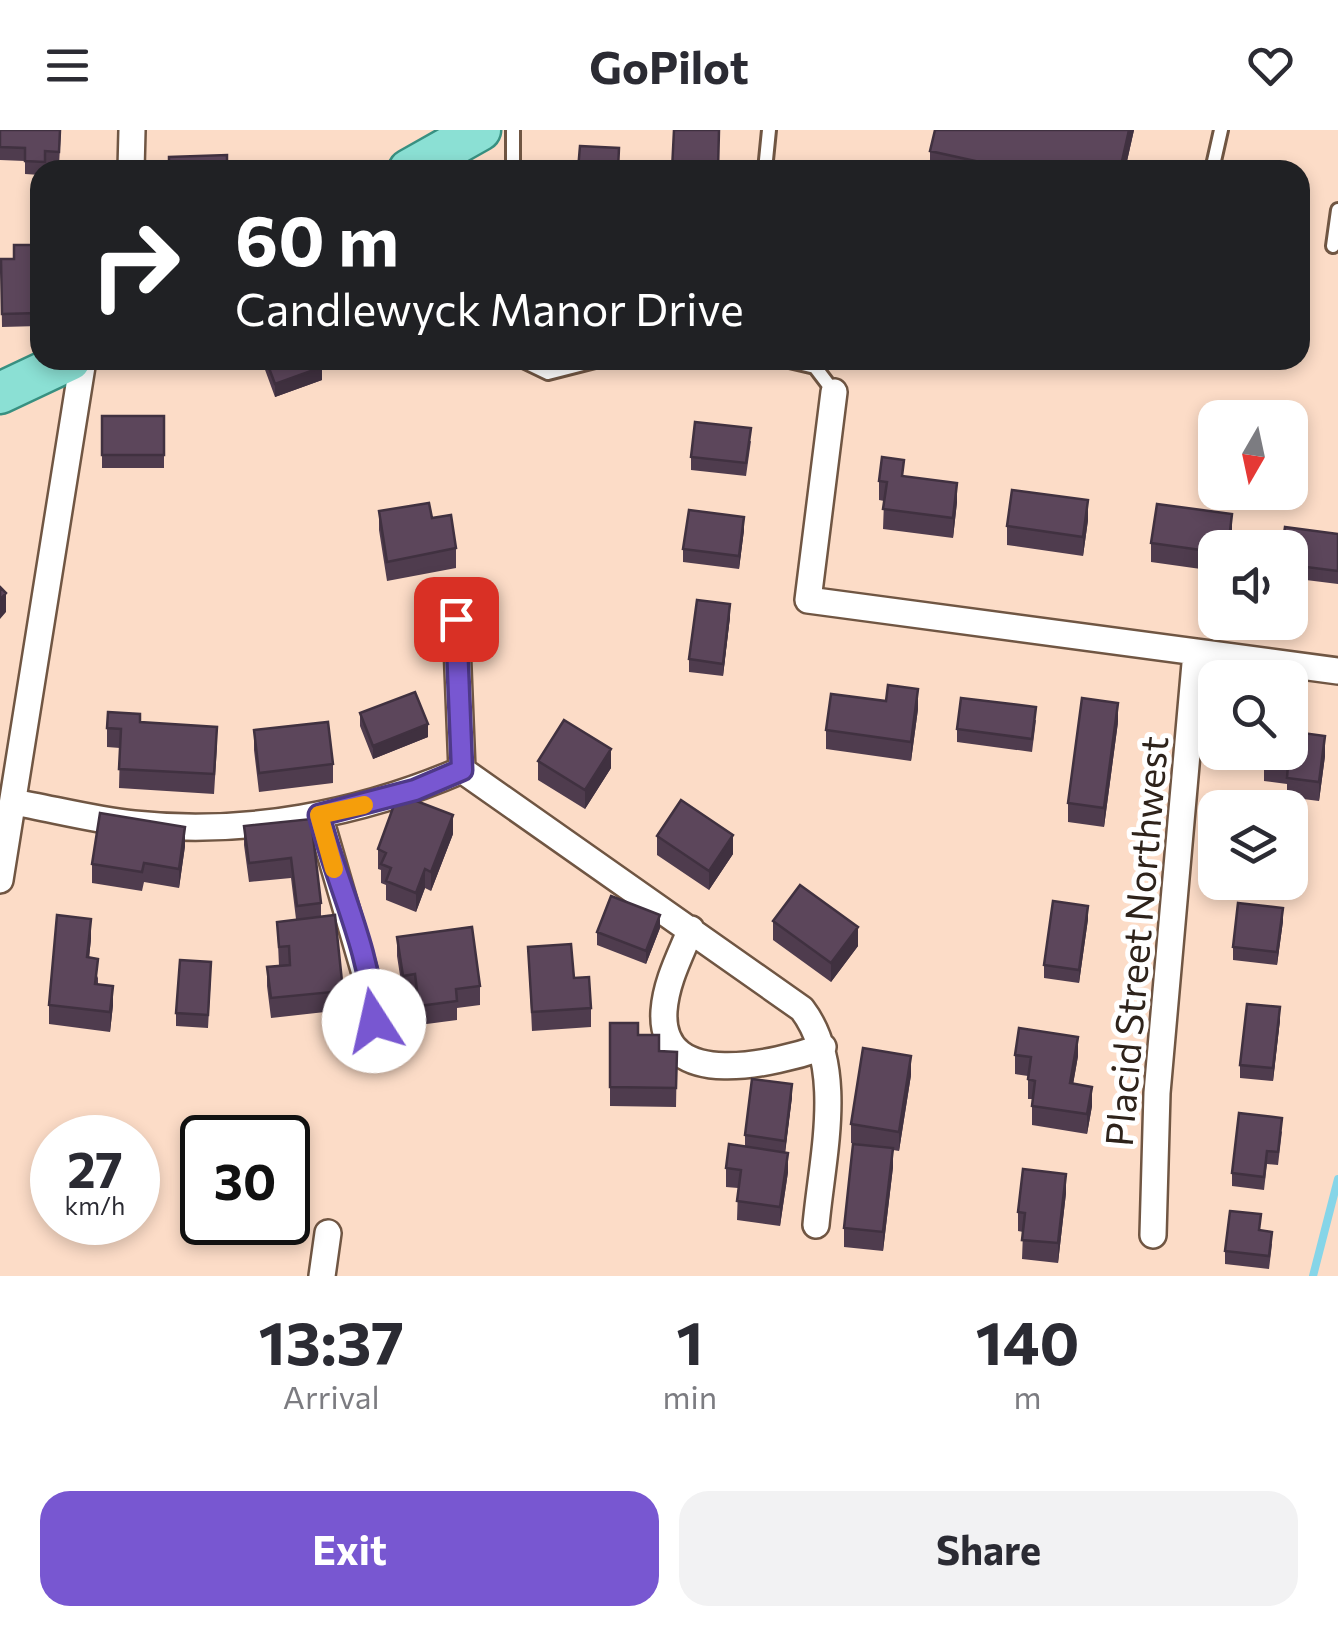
<!DOCTYPE html>
<style>
body{margin:0;font-family:Commissioner,sans-serif;background:#f2f2f3;color:#2b2b33;height:100vh;display:flex;flex-direction:column;font-size:38px;white-space:nowrap}
*{box-sizing:border-box;margin:0}
p{font-size:32px;color:#7c7c81}
.icon{flex:none;width:55px;height:55px;fill:none;stroke:currentColor;stroke-width:2;stroke-linecap:round;stroke-linejoin:round}
.map{position:relative;height:1146px;overflow:hidden}
.drawer{display:flex;flex-direction:column;background:#fff;flex:1}
.drawer>*{flex:none}
.top-card{position:absolute;left:30px;top:30px;width:1280px;height:210px;border-radius:30px;box-shadow:0 5px 15px #0003;background:#202124;color:#fff;overflow:hidden}
.needle{width:65px;rotate:189deg}
.buttons{position:absolute;left:1198px;top:270px;display:grid;gap:20px}
.buttons a{display:grid;place-items:center;width:110px;height:110px;border-radius:20px;background:#fff;box-shadow:0 5px 15px #0003;font-size:50px}
.speed{position:absolute;left:30px;top:985px;display:flex;gap:20px;font-size:50px;font-weight:700;text-align:center}
.speed>*{display:grid;place-content:center;width:130px;height:130px;border-radius:50%;background:#fff;box-shadow:0 5px 15px #0003;line-height:1}
.speed small{font-size:25px;font-weight:400}
.speed .limit{border:5px solid #111;border-radius:15px;background:#fff;color:#111}
.pin{position:absolute;display:grid;place-items:center;width:85px;height:85px;color:#fff;margin:-42px;border-radius:20px;box-shadow:0 5px 15px #0006}
.me{position:absolute;width:110px;margin:-55px;rotate:350deg;stroke-linejoin:round;filter:drop-shadow(0 0 8px #0008)}
.turn{display:flex;align-items:center;gap:35px;height:210px;padding:0 40px;font-size:45px}
.turn .icon{width:130px;height:130px;stroke-width:2.5}
.turn b{display:block;font-size:70px;line-height:85px}
.eta{display:flex;justify-content:space-evenly;align-items:center;height:170px;text-align:center}
.eta b{font-size:60px;font-weight:700;line-height:70px}
.cta{display:flex;gap:20px;margin-top:auto;padding:20px 40px}
.cta a{flex:1;height:115px;border-radius:30px;background:#7857d1;color:#fff;font-size:40px;font-weight:700;line-height:115px;text-align:center}
.cta a+a{background:#f2f2f3;color:#2b2b33}
header{display:flex;justify-content:space-between;align-items:center;height:130px;padding:0 40px;background:#fff;font-size:45px;font-weight:700}
.map>svg:first-child{display:block}
.lines{fill:none;stroke-linecap:round;stroke-linejoin:round}
.stream{stroke:#86d5e8;stroke-width:8}
.service-casing{stroke:#705643;stroke-width:18}
.minor-casing{stroke:#705643;stroke-width:30}
.primary-casing{stroke:#389081;stroke-width:45}
.service{stroke:#fff;stroke-width:12}
.minor{stroke:#fff;stroke-width:25}
.primary{stroke:#8be0d4;stroke-width:40}
.wall{fill:#4f3c4e}
.shaded-wall{fill:#403140}
.building{fill:#5c465b;stroke:#403140;stroke-width:2.5}
.route-casing{stroke:#4e3988;stroke-width:25}
.route{stroke:#7857d1;stroke-width:18}
.slow{stroke:#f59e0b;stroke-width:18}
.labels{text-anchor:middle;dominant-baseline:central;stroke-width:10;stroke-linejoin:round;paint-order:stroke}
.street-label{font-size:38px;fill:#2e231b;stroke:#fff}
</style>
<header><svg class="icon" aria-label="menu" viewBox="0 0 24 24"><path d="M4 6h16M4 12h16M4 18h16"/></svg>GoPilot<svg class="icon" aria-label="heart" viewBox="0 0 24 24"><path d="M12 20l-8-8c-3-5 5-10 8-4 3-6 11-1 8 4z"/></svg></header>
<div class="map">
<svg width="1338" height="1146" viewBox="0 0 1338 1146">
<rect width="100%" height="100%" fill="#fcdcc7"/>
<g class="lines">
<path class="stream" d="M1313 1146 1338 1049"/>
<defs>
<path id="service" d="M513 0V40
M765 40 769 0
M1212 40 1221 0
M1333 116 1338 80
M521 230 548 243 599 230
M785 230 815 237 834 262"/>
<path id="minor" d="M131 40 132 0
M834 262 808 470 1338 541
M456 489 462 640
M13 672C53 679 94 690 134 694 246 706 360 684 462 640L802 879C846 937 822 1027 816 1095
M319 685 373 871 376 912
M0 750 83 230
M691 799C680 826 666 852 664 881 659 963 777 933 823 917
M1153 1105 1157 963 1196 522
M322 1146 328 1103"/>
<path id="primary" d="M409 40 480 0
M0 263 70 230"/>
</defs>
<use href="#service" class="service-casing"/>
<use href="#minor" class="minor-casing"/>
<use href="#primary" class="primary-casing"/>
<use href="#service" class="service"/>
<use href="#minor" class="minor"/>
<use href="#primary" class="primary"/>
</g>
<path class="wall" d="M0 0H61L59 35 45 34V40H40V45L25 44V31L0 30Z
M935 0H1134L1125 40H930V21Z
M37 115 39 196 2 197 1 129H14Z
M264 230H320L322 250 275 267 264 237Z
M102 286H164V338H102Z
M751 311 746 346 691 340V327Z
M904 346 957 372 953 408 883 399 884 371 879 370V351Z
M379 381 432 388 456 418V438L387 451 379 400Z
M1088 390 1083 426 1007 415V396Z
M744 400 739 439 683 432V419Z
M1232 403 1215 418V441L1151 432V413Z
M1338 404V454L1290 448V418Z
M730 487 723 546 689 542V529Z
M918 579 911 631 826 619V600Z
M360 583 428 607 373 629 360 596Z
M1036 590 1032 622 957 612V599Z
M140 592 217 616 214 664 119 658 120 618 107 617V598Z
M1118 592 1104 697 1068 692V673Z
M254 600 333 634V653L259 662 254 620Z
M1297 603 1325 626 1319 671 1287 667V654L1264 651V632Z
M538 631 611 638 585 679 538 650Z
M311 689 321 773V787L343 861V880L271 888 267 856V837L279 836 277 792 296 789 291 748 249 752 244 715V696Z
M453 704 431 761 425 758 416 782 386 770V755L381 753V740L378 739V719Z
M657 706 733 724 709 760 657 725Z
M185 716 179 758 144 752 142 761 92 753V734Z
M1088 789 1079 853 1044 848V835Z
M773 791 858 816 831 852 773 810Z
M1283 791 1277 835 1233 830V817Z
M660 798 646 834 597 815V802Z
M397 807 480 856V875L457 878V890L419 895 415 863 403 865 397 826Z
M91 809 89 828 98 848V854L113 875 110 902 49 894V875Z
M528 817 574 848 591 878V897L532 901Z
M211 845 208 898 176 896V883Z
M1280 890 1273 951 1240 948V935Z
M610 893 638 905 659 921 677 922 676 977 610 976Z
M1015 925 1078 926 1073 954 1092 976 1087 1004 1032 995V969H1028V946L1015 944Z
M911 945 899 1021 893 1020V1037L883 1121 844 1117V1098L858 1014 851 1013V994Z
M792 967 785 1022 788 1042 780 1096 737 1090 738 1058 726 1057V1038L745 1017V1005Z
M1282 1001 1278 1035 1267 1034 1264 1060 1232 1056V1043Z
M1066 1063 1058 1133 1022 1129 1023 1102 1018 1101V1082Z
M1260 1100 1272 1114 1269 1139 1225 1134V1121Z"/>
<path class="shaded-wall" d="M1129 0H1134L1125 40H1120Z
M322 237V250L275 267V254Z
M957 353V372L953 408V388Z
M1088 370V390L1083 426V407Z
M1232 384V403L1230 418H1228Z
M744 387V400L739 439V426Z
M6 463V482L0 489V470Z
M730 474V487L723 546V534Z
M918 559V579L911 631V612Z
M1118 573V592L1104 697V678Z
M428 594V607L373 629V616Z
M1325 606V626L1319 671V652Z
M611 619V638L585 679V660Z
M453 685V704L431 761V742Z
M185 697V716L179 758V739Z
M733 705V724L709 760V741Z
M425 739V758L416 782V763Z
M1088 776V789L1079 853V840Z
M1283 778V791L1277 835V822Z
M660 785V798L646 834V821Z
M91 789V809L87 846V827Z
M858 797V816L831 852V833Z
M113 856V875L110 902V882Z
M1280 877V890L1273 951V938Z
M1078 907V926L1070 972V953Z
M911 926V945L899 1021V1002Z
M792 954V967L785 1024V1011Z
M1092 957V976L1087 1004V984Z
M893 1018V1037L883 1121V1102Z
M788 1023V1042L780 1096V1077Z
M1066 1044V1063L1058 1133V1113Z"/>
<path class="building" d="M0 0H60L59 22 45 21V32L25 31V18L0 17Z
M674 0H719L718 40H672Z
M935 0H1129L1120 40H1066L1037 34 1036 40H1016L930 21Z
M580 16 619 18 618 40H578Z
M227 25V40H169V27Z
M14 115H37L39 183 2 184 1 129H14Z
M266 230H320L322 237 275 254Z
M102 286H164V325H102Z
M695 292 751 298 746 333 691 327Z
M882 327 904 330 902 346 957 353 953 388 883 379 887 352 879 351Z
M1012 360 1088 370 1083 407 1007 396Z
M429 373 432 388 451 385 456 418 387 432 379 381Z
M1157 374 1232 384 1228 418H1215V422L1151 413Z
M689 380 744 387 739 426 683 419Z
M1285 397 1338 404V441L1290 435V418H1282Z
M0 457 6 463 0 470Z
M697 470 730 474 723 534 689 529Z
M888 555 918 559 911 612 826 600 831 564 886 571Z
M415 562 428 594 373 616 360 583Z
M961 568 1036 577 1032 609 957 599Z
M1082 568 1118 573 1104 678 1068 673Z
M108 582 140 584V592L217 597 214 644 119 639 121 599 107 598Z
M1290 587 1297 588 1295 602 1325 606 1319 652 1287 648 1288 635 1264 632 1265 622H1290Z
M564 590 611 619 585 660 538 631Z
M328 592 333 634 259 643 254 600Z
M398 664 453 685 431 742 425 739 416 763 386 751 391 738 381 734 386 723 378 719Z
M681 670 733 705 709 741 657 706Z
M100 683 185 697 179 739 144 733 142 742 92 734Z
M311 689 321 773 297 776 291 728 249 733 244 696Z
M800 755 858 797 831 833 773 791Z
M611 766 660 785 646 821 597 802Z
M1053 771 1088 776 1079 840 1044 835Z
M1238 773 1283 778 1277 822 1233 817Z
M57 785 91 789 87 827 98 829 95 854 113 856 110 882 49 875Z
M335 785 343 861 271 868 267 837 290 835 289 816 279 817 277 792Z
M472 797 480 856 456 859 457 871 419 876 415 844 403 846 397 807Z
M571 814 574 848 589 847 591 878 532 882 528 817Z
M180 830 211 832 208 885 176 883Z
M1247 874 1280 877 1273 938 1240 935Z
M610 893H638V905H659V921L677 922 676 958 610 957Z
M1019 898 1078 907 1070 953 1092 957 1087 984 1032 976 1035 951 1028 949 1031 927 1015 925Z
M863 918 911 926 899 1002 851 994Z
M752 949 792 954 785 1011 745 1005Z
M1239 983 1282 988 1278 1022 1267 1021 1264 1047 1232 1043Z
M729 1014 788 1023 780 1077 737 1071 741 1040 726 1038Z
M853 1014 893 1018 883 1102 844 1098Z
M1023 1039 1066 1044 1058 1113 1022 1110 1025 1083 1018 1082Z
M1230 1081 1261 1084 1259 1100 1272 1102 1269 1126 1225 1121Z"/>
<g class="lines">
<defs>
<path id="route" d="M374 891C371 821 336 752 319 685L415 660 462 640 456 489"/>
</defs>
<use href="#route" class="route-casing"/>
<use href="#route" class="route"/>
<path class="slow" d="M334 739 319 685 364 675"/>
</g>
<g class="labels">
<g class="street-label">
<text transform="translate(1135 811) rotate(-85)">Placid Street Northwest</text>
</g>
</g>
</svg>
<div class="buttons">
<a><svg class="needle" viewBox="-14 -14 28 28"><path d="M0-13l5 13h-10z" fill="#e53935"/><path d="M0 13l5-13h-10z" fill="#7c7c81"/></svg></a>
<a><svg class="icon" aria-label="sound" viewBox="0 0 24 24"><path d="M4 9h4l5-4v14l-5-4H4zM17 9q2 3 0 6"/></svg></a>
<a><svg class="icon" aria-label="search" viewBox="0 0 24 24"><circle cx="10" cy="10" r="6"/><path d="M15 15l6 6"/></svg></a>
<a><svg class="icon" aria-label="layers" viewBox="0 0 24 24"><path d="M12 4l9 5-9 5-9-5zM3 14l9 5 9-5"/></svg></a>
</div>
<div class="speed"><div>27<small>km/h</small></div><div class="limit">30</div></div>
<div class="pin" style="left:456px;top:489px;background:#d93025"><svg class="icon" aria-label="arrive" viewBox="0 0 24 24"><path d="M6 21V4h12l-3 4 3 4H6"/></svg></div>
<svg class="me" style="left:374px;top:891px" viewBox="-20 -20 40 40"><circle r="19" fill="#fff"/><path d="M0-13L10 11 0 6-10 11z" fill="#7857d1"/></svg>
<div class="top-card">
<div class="turn"><svg class="icon" aria-label="right" viewBox="0 0 24 24"><path d="M7 20v-9h11M14 6l5 5-5 5"/></svg><div><b>60 m</b>Candlewyck Manor Drive</div></div>
</div>
</div>
<section class="drawer">
<div class="eta">
<div><b>13:37</b><p>Arrival</p></div>
<div><b>1</b><p>min</p></div>
<div><b>140</b><p>m</p></div>
</div>
<div class="cta"><a>Exit</a><a>Share</a></div>
</section>
